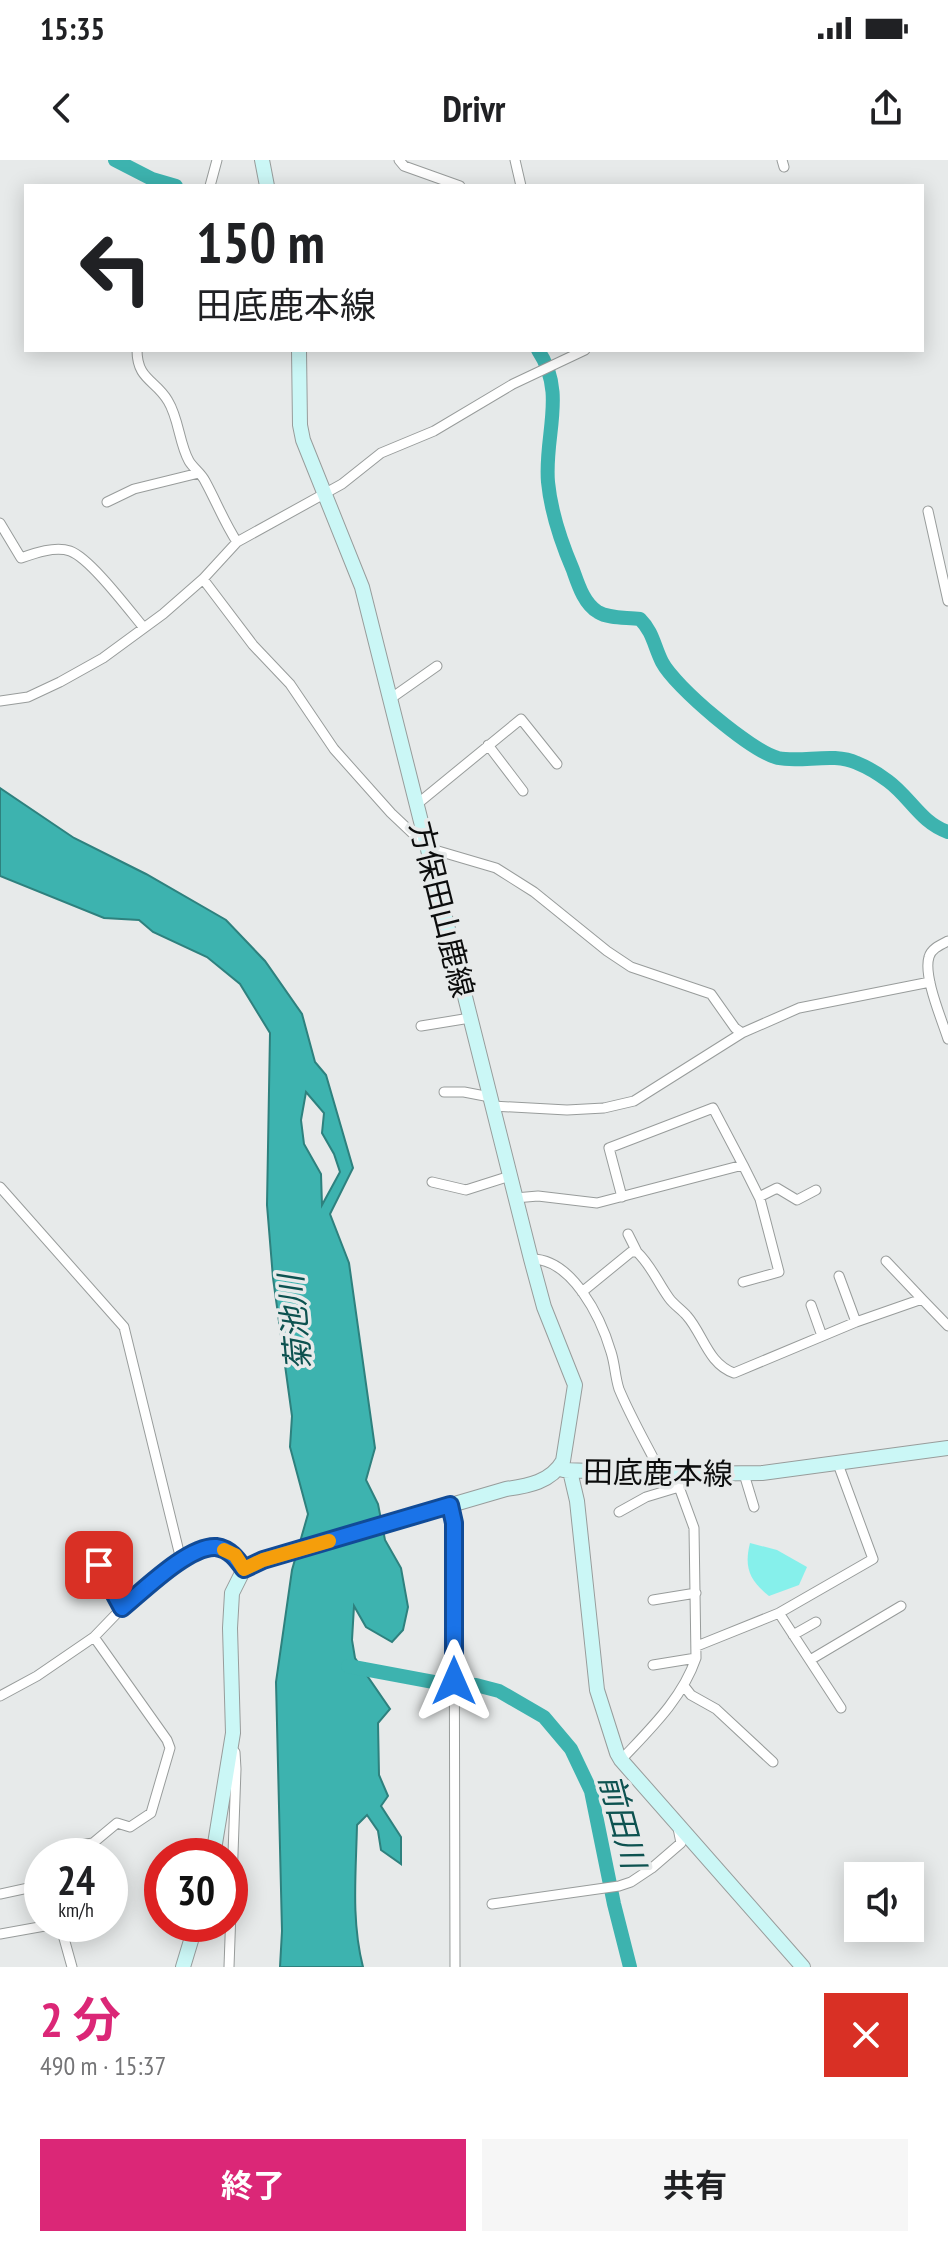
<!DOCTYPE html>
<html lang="ja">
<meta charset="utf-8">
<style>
body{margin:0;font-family:"PT Sans Narrow","Noto Sans JP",sans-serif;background:#f6f6f6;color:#202124;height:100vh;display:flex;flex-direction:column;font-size:30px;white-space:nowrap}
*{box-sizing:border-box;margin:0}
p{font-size:26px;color:#757577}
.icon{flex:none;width:44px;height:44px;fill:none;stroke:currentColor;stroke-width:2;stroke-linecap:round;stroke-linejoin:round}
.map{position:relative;height:1807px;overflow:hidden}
.drawer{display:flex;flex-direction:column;background:#fff;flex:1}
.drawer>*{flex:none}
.hud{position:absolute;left:24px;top:24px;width:900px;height:168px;border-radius:0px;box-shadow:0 4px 20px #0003;background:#fff;color:#202124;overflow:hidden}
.controls{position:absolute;left:844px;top:1702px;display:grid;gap:16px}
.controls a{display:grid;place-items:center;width:80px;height:80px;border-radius:0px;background:#fff;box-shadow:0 4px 20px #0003;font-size:40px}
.speed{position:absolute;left:24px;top:1678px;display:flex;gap:16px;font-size:40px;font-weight:700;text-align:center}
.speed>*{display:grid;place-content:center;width:104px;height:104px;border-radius:50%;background:#fff;box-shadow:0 4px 20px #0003;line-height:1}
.speed small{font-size:20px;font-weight:400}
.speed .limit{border:12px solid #d22;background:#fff;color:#111}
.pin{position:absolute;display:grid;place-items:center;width:68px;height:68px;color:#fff;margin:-34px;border-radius:16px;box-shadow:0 4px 12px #0006}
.me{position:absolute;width:88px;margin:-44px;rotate:0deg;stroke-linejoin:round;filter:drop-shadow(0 0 6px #0008)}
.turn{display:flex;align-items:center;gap:28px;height:168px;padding:0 40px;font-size:36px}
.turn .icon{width:104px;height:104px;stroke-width:2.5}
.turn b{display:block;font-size:56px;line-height:68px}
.round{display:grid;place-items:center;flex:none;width:84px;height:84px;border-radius:0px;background:#f6f6f6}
.head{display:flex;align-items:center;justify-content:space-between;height:136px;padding:0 40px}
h1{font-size:48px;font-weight:700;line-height:60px;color:#db2777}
.button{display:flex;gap:16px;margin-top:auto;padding:16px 40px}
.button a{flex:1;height:92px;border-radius:0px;background:#db2777;color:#fff;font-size:32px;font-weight:700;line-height:92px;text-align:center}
.button a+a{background:#f6f6f6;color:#202124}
.status{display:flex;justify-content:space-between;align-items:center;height:56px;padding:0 40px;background:#fff;direction:ltr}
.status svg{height:22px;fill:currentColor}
header{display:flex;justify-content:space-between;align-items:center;height:104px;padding:0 40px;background:#fff;font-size:36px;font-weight:700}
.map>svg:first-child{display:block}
.green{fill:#86f0eb}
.water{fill:#3db3af;stroke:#2e817e;stroke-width:2;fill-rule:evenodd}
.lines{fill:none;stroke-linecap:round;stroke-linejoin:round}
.river{stroke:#3db3af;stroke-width:14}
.street-casing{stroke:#989c9b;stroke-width:11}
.secondary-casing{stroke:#989c9b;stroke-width:16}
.street{stroke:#fff;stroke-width:9}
.secondary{stroke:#cbf7f6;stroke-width:14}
.route-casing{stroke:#114b97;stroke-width:20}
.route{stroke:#1a73e8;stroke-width:14}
.slow{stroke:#f59e0b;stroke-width:14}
.labels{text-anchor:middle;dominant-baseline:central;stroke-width:7;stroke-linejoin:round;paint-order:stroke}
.street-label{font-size:30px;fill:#0c0d0d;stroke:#e7eaea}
.water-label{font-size:32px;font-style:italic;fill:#0d5250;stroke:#e7eaea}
</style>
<div class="status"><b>15:35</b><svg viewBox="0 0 49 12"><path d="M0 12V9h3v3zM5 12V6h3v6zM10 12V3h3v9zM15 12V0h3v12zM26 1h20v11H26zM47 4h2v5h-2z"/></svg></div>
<header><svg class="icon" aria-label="back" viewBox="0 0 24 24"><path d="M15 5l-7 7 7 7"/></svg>Drivr<svg class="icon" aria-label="share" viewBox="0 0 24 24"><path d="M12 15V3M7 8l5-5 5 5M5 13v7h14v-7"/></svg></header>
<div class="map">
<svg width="948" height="1807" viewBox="0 0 948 1807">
<rect width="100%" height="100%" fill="#e7eaea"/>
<path class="green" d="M750 1383 777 1390 807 1407 799 1425 769 1436C749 1420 744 1407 750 1383Z"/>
<path class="water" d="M0 628 74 678 146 714 226 760 265 801 302 854 315 902 326 915 353 1008 330 1054 349 1103 375 1288 366 1320 378 1344 385 1380 401 1408 408 1447 403 1470 392 1482 366 1467 354 1446 352 1480 355 1498 390 1549 378 1563 379 1615 388 1636 381 1646 401 1677V1704L381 1690 378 1671 367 1655 357 1665C356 1713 351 1760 363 1807H280L282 1771 276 1522 292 1410 308 1354 290 1287 292 1256 273 1118 267 1045 270 873 240 824 207 797 153 772 139 760 104 758 0 716ZM306 932 324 953 322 973 334 994 340 1012 322 1045 321 1014 304 984 301 960Z"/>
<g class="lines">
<path class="river" d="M115 0 152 19 176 26
M538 190C567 233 544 275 548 322 551 353 561 382 573 410 578 424 584 444 598 452 609 459 627 457 640 459 653 472 654 486 662 502 675 527 751 591 778 598 802 603 834 592 857 603 867 607 880 615 888 621 910 637 921 663 948 672
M348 1506 439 1523 476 1525 499 1531 544 1557 571 1589 591 1631 614 1744 630 1807"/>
<defs>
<path id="street" d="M399 0 404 6 460 26
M515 0 521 26
M782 0 784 7
M210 26 217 0
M137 190C137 220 156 220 168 241 179 259 179 283 189 301 193 308 201 313 205 321 216 341 224 362 237 382
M107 342 134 329 199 313
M928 351 948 441
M0 363 21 398C35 393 55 386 70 391 90 398 129 450 144 468
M203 419 253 485 290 524 334 589 391 653 428 688 496 708 534 732 607 791 631 807 711 834 735 868 742 873 799 848 930 822
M390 539 437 506
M0 541 28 537 60 522 103 498 163 454 203 419 237 382 342 324 381 293 434 271 513 224 585 190
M488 585 523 631
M416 645 521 559 557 604
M948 781C940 785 931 789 929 797 923 816 942 860 948 879
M421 866 470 858
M444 932H464L490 937
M492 946 567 950 604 948 634 941 742 873
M432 1022 466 1030 510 1016
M0 1027 124 1167 181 1400
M622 1037 609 988 713 948 743 1005
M759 1037 777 1028 797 1040 816 1030
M515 1038 538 1036 597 1043 743 1005 760 1039 779 1112 743 1122
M628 1074 637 1092
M531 1099C572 1098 601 1158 611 1192 615 1204 615 1217 619 1229 631 1258 647 1285 661 1313
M886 1101 922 1139
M839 1116 856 1162
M582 1132 631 1092H637C651 1105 658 1123 669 1138 674 1145 682 1150 687 1156 703 1174 708 1204 734 1213L856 1162 922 1139 948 1166
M811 1145 822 1176
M744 1314 754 1347
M450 1345 454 1363 455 1807
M619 1352 646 1337 679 1327
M88 1383 122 1448
M653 1440 696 1433
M779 1453 841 1548
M793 1475 816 1462
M697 1486 779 1453 873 1399 838 1304
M810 1500 901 1446
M653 1505 696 1498
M684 1526 691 1535 716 1549 773 1602
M0 1536 37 1516 94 1477 122 1448 181 1400 204 1388 218 1387 235 1395 244 1409
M621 1600C650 1569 682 1539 696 1498L694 1368 679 1327 678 1314
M58 1696 61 1688 93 1683 117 1663 130 1667 151 1653 170 1588 167 1580 94 1477
M0 1734 42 1725
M492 1744 619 1726 631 1722 652 1708 681 1683 678 1668
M60 1764 72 1807
M0 1774 56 1764
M229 1807 236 1609 235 1592"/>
<path id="secondary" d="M262 0 267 26
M563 1310 678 1314 762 1313 948 1288
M570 1311 577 1341 597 1530 617 1593 621 1600 803 1807
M213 1696 233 1573 230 1468 232 1433 244 1409 263 1400 506 1329C528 1326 551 1322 563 1301L575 1225 544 1147 531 1099 362 427 303 280 300 265 299 190
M183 1807 196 1764"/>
</defs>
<use href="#street" class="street-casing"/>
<use href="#secondary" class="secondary-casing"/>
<use href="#street" class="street"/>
<use href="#secondary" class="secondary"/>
</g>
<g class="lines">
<defs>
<path id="route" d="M99 1405 122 1448C143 1431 189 1385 216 1387 230 1389 237 1399 244 1409L263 1400 450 1345 454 1363V1521"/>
</defs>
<use href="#route" class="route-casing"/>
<use href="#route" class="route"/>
<path class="slow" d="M224 1390 235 1395 244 1409 263 1400 329 1381"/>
</g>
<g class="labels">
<g class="street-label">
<text transform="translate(443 749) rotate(76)">方保田山鹿線</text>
<text transform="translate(658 1312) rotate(1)">田底鹿本線</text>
</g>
<g class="water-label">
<text transform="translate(294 1163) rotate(-95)">菊池川</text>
<text transform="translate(623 1661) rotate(75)">前田川</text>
</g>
</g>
</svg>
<div class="controls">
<a><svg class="icon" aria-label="sound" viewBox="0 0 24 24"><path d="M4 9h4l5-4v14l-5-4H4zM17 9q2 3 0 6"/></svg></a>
</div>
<div class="speed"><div>24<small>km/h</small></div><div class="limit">30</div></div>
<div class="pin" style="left:99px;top:1405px;background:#d93025"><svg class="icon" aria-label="arrive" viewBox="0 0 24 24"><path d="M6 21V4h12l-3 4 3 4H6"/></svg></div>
<svg class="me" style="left:454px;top:1521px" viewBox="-20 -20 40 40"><path d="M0-17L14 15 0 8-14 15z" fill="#1a73e8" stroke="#fff" stroke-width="4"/></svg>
<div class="hud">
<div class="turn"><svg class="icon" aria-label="left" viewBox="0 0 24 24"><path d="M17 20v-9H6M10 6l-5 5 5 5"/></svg><div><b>150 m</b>田底鹿本線</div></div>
</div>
</div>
<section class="drawer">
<div class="head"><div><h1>2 分</h1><p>490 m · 15:37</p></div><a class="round" style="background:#d93025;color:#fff"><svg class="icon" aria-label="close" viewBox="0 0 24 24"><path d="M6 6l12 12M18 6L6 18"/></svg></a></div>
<div class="button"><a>終了</a><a>共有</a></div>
</section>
